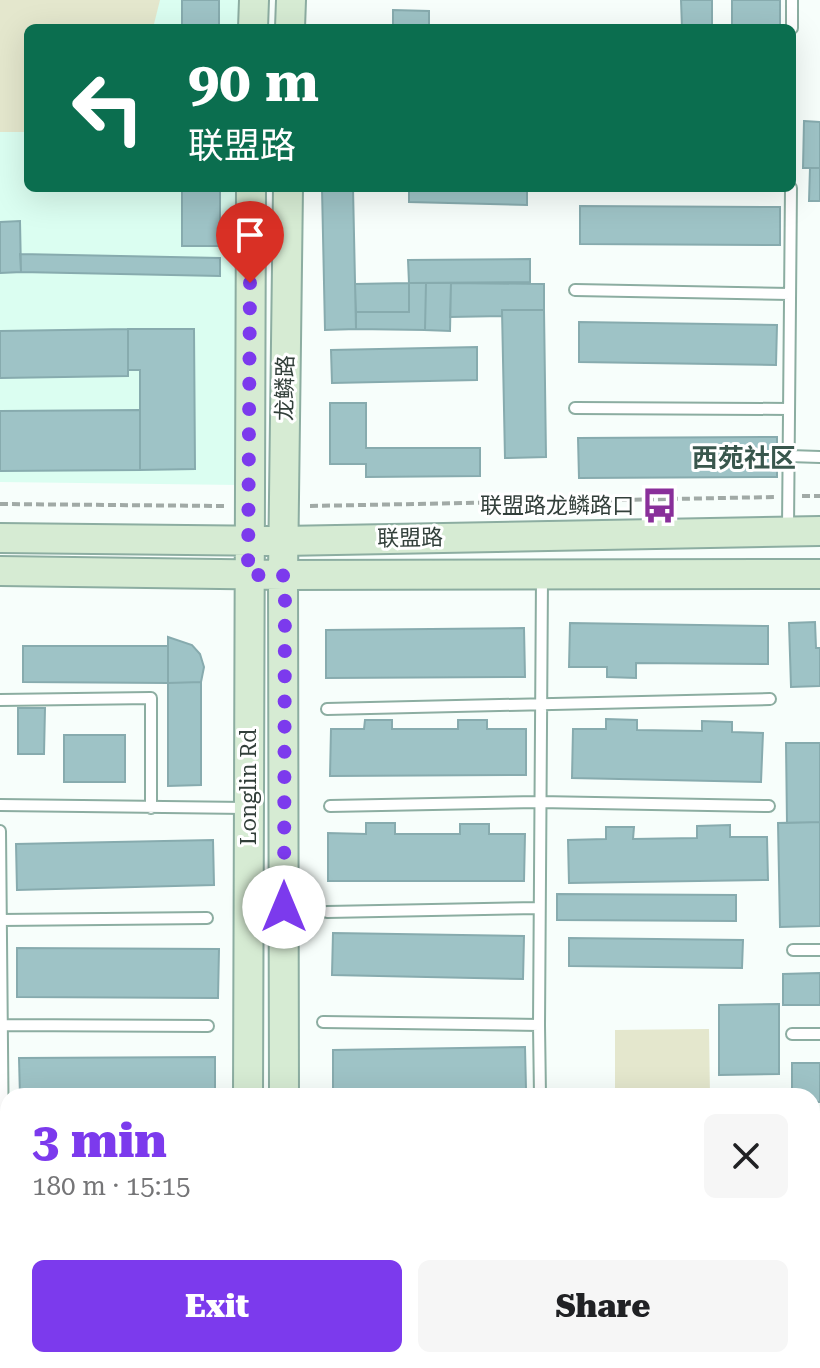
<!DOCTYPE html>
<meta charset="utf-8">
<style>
body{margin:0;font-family:"Roboto Serif","Noto Sans SC",serif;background:#f6f6f6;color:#202124;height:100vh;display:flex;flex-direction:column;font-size:30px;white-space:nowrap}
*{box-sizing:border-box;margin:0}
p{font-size:26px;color:#757577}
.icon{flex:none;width:44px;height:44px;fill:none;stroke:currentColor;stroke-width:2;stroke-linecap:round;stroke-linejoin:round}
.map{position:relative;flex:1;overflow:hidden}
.sheet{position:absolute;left:0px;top:1088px;width:820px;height:280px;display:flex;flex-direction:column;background:#fff;border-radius:24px 24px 0 0;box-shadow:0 8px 32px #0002}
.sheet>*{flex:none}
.top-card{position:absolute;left:24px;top:24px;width:772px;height:168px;border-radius:12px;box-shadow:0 8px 32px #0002;background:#0b6e4f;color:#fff;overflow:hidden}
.pin{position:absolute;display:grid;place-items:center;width:68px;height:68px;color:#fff;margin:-82px -34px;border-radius:50% 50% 50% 0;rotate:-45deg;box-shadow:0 0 8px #0007}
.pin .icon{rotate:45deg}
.me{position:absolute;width:88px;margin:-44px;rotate:0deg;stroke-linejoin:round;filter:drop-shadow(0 0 6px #0008)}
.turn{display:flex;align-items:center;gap:28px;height:168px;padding:0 32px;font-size:36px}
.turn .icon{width:104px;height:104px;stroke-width:2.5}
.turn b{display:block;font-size:56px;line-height:68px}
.round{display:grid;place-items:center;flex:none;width:84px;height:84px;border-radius:12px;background:#f6f6f6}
.headline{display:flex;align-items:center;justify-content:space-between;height:136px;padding:0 32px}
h1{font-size:48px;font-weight:800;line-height:60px;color:#7c3aed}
.cta{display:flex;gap:16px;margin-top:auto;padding:16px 32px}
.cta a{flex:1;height:92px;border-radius:12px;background:#7c3aed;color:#fff;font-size:32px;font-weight:800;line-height:92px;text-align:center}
.cta a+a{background:#f6f6f6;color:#202124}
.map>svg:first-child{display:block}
.built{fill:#dbfef1}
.green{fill:#e4e7cd}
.building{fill:#9ec3c6;stroke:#87abae;stroke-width:2}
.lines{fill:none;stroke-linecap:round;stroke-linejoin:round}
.lane-casing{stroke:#8cada1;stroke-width:14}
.secondary-casing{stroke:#8cada1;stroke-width:32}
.path{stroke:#a1aaa6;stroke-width:4;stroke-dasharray:8 4;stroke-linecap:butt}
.lane{stroke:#fff;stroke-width:10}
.secondary{stroke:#d6ebd3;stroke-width:28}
.route{stroke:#7c3aed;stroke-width:14;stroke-dasharray:0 25.2}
.labels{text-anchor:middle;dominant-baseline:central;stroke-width:6;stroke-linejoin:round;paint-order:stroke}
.street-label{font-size:22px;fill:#323f3a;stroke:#fff}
.poi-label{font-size:22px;fill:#323f3a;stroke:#fff;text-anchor:end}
.quarter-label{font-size:26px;font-weight:bold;fill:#39574d;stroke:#fff}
</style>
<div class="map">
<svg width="820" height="1368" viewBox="0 0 820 1368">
<rect width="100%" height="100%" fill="#f7fefb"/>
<path class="built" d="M0 0H246L245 28H28V188H243L239 485 0 482Z"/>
<path class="green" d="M0 0H160L153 28H28V132H0Z
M709 1029 710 1096H615V1030Z
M812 1211H820V1324H812Z"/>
<path class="building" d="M182 0H219V28H182Z
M681 0H712V28H682Z
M732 0H780V28H732Z
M393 10 429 11V28H393Z
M804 121 820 122V168H803Z
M810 168H820V201H809Z
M182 188H220V246H182Z
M322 188H353L356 329 325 330Z
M409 188H527V205L409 202Z
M580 206 780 207V245L580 244Z
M20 221 21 272 0 273V222Z
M20 254 220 258V276L21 272Z
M530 259V282L409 283 408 260Z
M409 283H426L425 330 356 329V312H409Z
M409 283V312H356L355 284Z
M426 283H451L450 331 425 330Z
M451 283 544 284V310H502V316L450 317Z
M502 310H544L546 457 505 458Z
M579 322 777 325 776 365 579 362Z
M128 329V376L0 378V331Z
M128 329H194L195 469 140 470V370H128Z
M477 347V380L332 383 331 350Z
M330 403H366V448H480V476L366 477V464H330Z
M140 410V470L0 471V411Z
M777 437V477L579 478 578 438Z
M815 622 816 648H820V686L791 687 789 623Z
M570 623 768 626V664L636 663V678L607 677V667H569Z
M524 628 525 677 326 678V630Z
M168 637 192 645 200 654 204 667 201 682 168 683Z
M23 646H168V683L23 682Z
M201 682V785L168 786V683Z
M18 708H45L44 754H18Z
M606 719 637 720V730L702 731V721L732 722V732L763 733 761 782 572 778 573 729H606Z
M365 720H392V729H458V720H487V729H526V775L330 776 331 729H364Z
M64 735H125V782H64Z
M786 743H820V822L787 823Z
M820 822V926L780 927 778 823Z
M366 823H395V834H460V824H489V834H525L524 881H328V833L366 834Z
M730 825V837H767L768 880 569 883 568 840 606 839V827H634L633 839 697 838V826Z
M213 840 214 885 17 890 16 844Z
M557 894 736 895V921L557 920Z
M333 933 524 936 523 979 332 975Z
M569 938 743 940 742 968 569 966Z
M17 948 219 949 218 998 17 997Z
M820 973V1005H783V974Z
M779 1004V1074L719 1075V1005Z
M525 1047 526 1089 333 1091V1050Z
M215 1057V1096H20L19 1058Z
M792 1063H820V1102H812V1096H792Z
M812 1158H820V1193H812Z
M812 1354H820V1368H788V1360H812Z"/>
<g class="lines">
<defs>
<path id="lane" d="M792 28V0
M575 290 790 294
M575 408 789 409
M789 456 820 457
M788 528 791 188
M0 700 151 698V808
M327 709 770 699
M0 805 246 808
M330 806 539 802 769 806
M0 831 5 1368
M327 912 539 908
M1 920 207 918
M793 950H820
M323 1022 539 1025 542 578
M2 1025 208 1026
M539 1025 540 1096
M792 1034H820
M812 1135 820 1136
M177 1360 184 1361
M545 1360 546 1368
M759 1360 762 1368"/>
<path id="secondary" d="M253 28 254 0
M290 28 291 0
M0 538 283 541 820 531
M0 571 283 575 820 574
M248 1096 251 188
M284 1096 283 575 288 188
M247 1368V1360
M284 1368V1360"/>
</defs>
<use href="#lane" class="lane-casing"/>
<use href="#secondary" class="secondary-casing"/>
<path class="path" d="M802 496H820
M0 504 226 506
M310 506 774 497"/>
<use href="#lane" class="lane"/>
<use href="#secondary" class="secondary"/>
</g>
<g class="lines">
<path class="route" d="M250 283 248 575H283L285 591 284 907"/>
</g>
<defs>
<symbol id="bus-bare" viewBox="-9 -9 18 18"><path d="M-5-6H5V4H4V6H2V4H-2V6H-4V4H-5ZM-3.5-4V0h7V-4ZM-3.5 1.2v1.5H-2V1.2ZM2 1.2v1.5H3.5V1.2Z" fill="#892f9a" stroke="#fff" stroke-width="2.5" paint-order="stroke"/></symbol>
</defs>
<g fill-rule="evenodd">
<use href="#bus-bare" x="634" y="480" width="51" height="51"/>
</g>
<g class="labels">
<g class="street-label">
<text transform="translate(285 388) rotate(-89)">龙鳞路</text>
<text transform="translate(410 538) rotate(-1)">联盟路</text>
<text transform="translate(248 787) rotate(-90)">Longlin Rd</text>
</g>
<g class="poi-label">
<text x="634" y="505">联盟路龙鳞路口</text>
</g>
<g class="quarter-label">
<text x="744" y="458">西苑社区</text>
</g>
</g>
</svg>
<div class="pin" style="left:250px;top:283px;background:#d93025"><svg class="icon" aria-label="arrive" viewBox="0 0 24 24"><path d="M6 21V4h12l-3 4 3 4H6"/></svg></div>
<svg class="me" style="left:284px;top:907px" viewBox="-20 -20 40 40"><circle r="19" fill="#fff"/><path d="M0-13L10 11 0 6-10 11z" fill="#7c3aed"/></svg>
<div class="top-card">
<div class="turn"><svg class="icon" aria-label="left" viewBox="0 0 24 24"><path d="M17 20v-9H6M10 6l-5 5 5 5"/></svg><div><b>90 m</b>联盟路</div></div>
</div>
<section class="sheet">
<div class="headline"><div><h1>3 min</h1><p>180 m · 15:15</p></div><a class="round"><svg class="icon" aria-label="close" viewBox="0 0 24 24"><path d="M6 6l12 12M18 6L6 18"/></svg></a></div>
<div class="cta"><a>Exit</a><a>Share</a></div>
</section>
</div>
